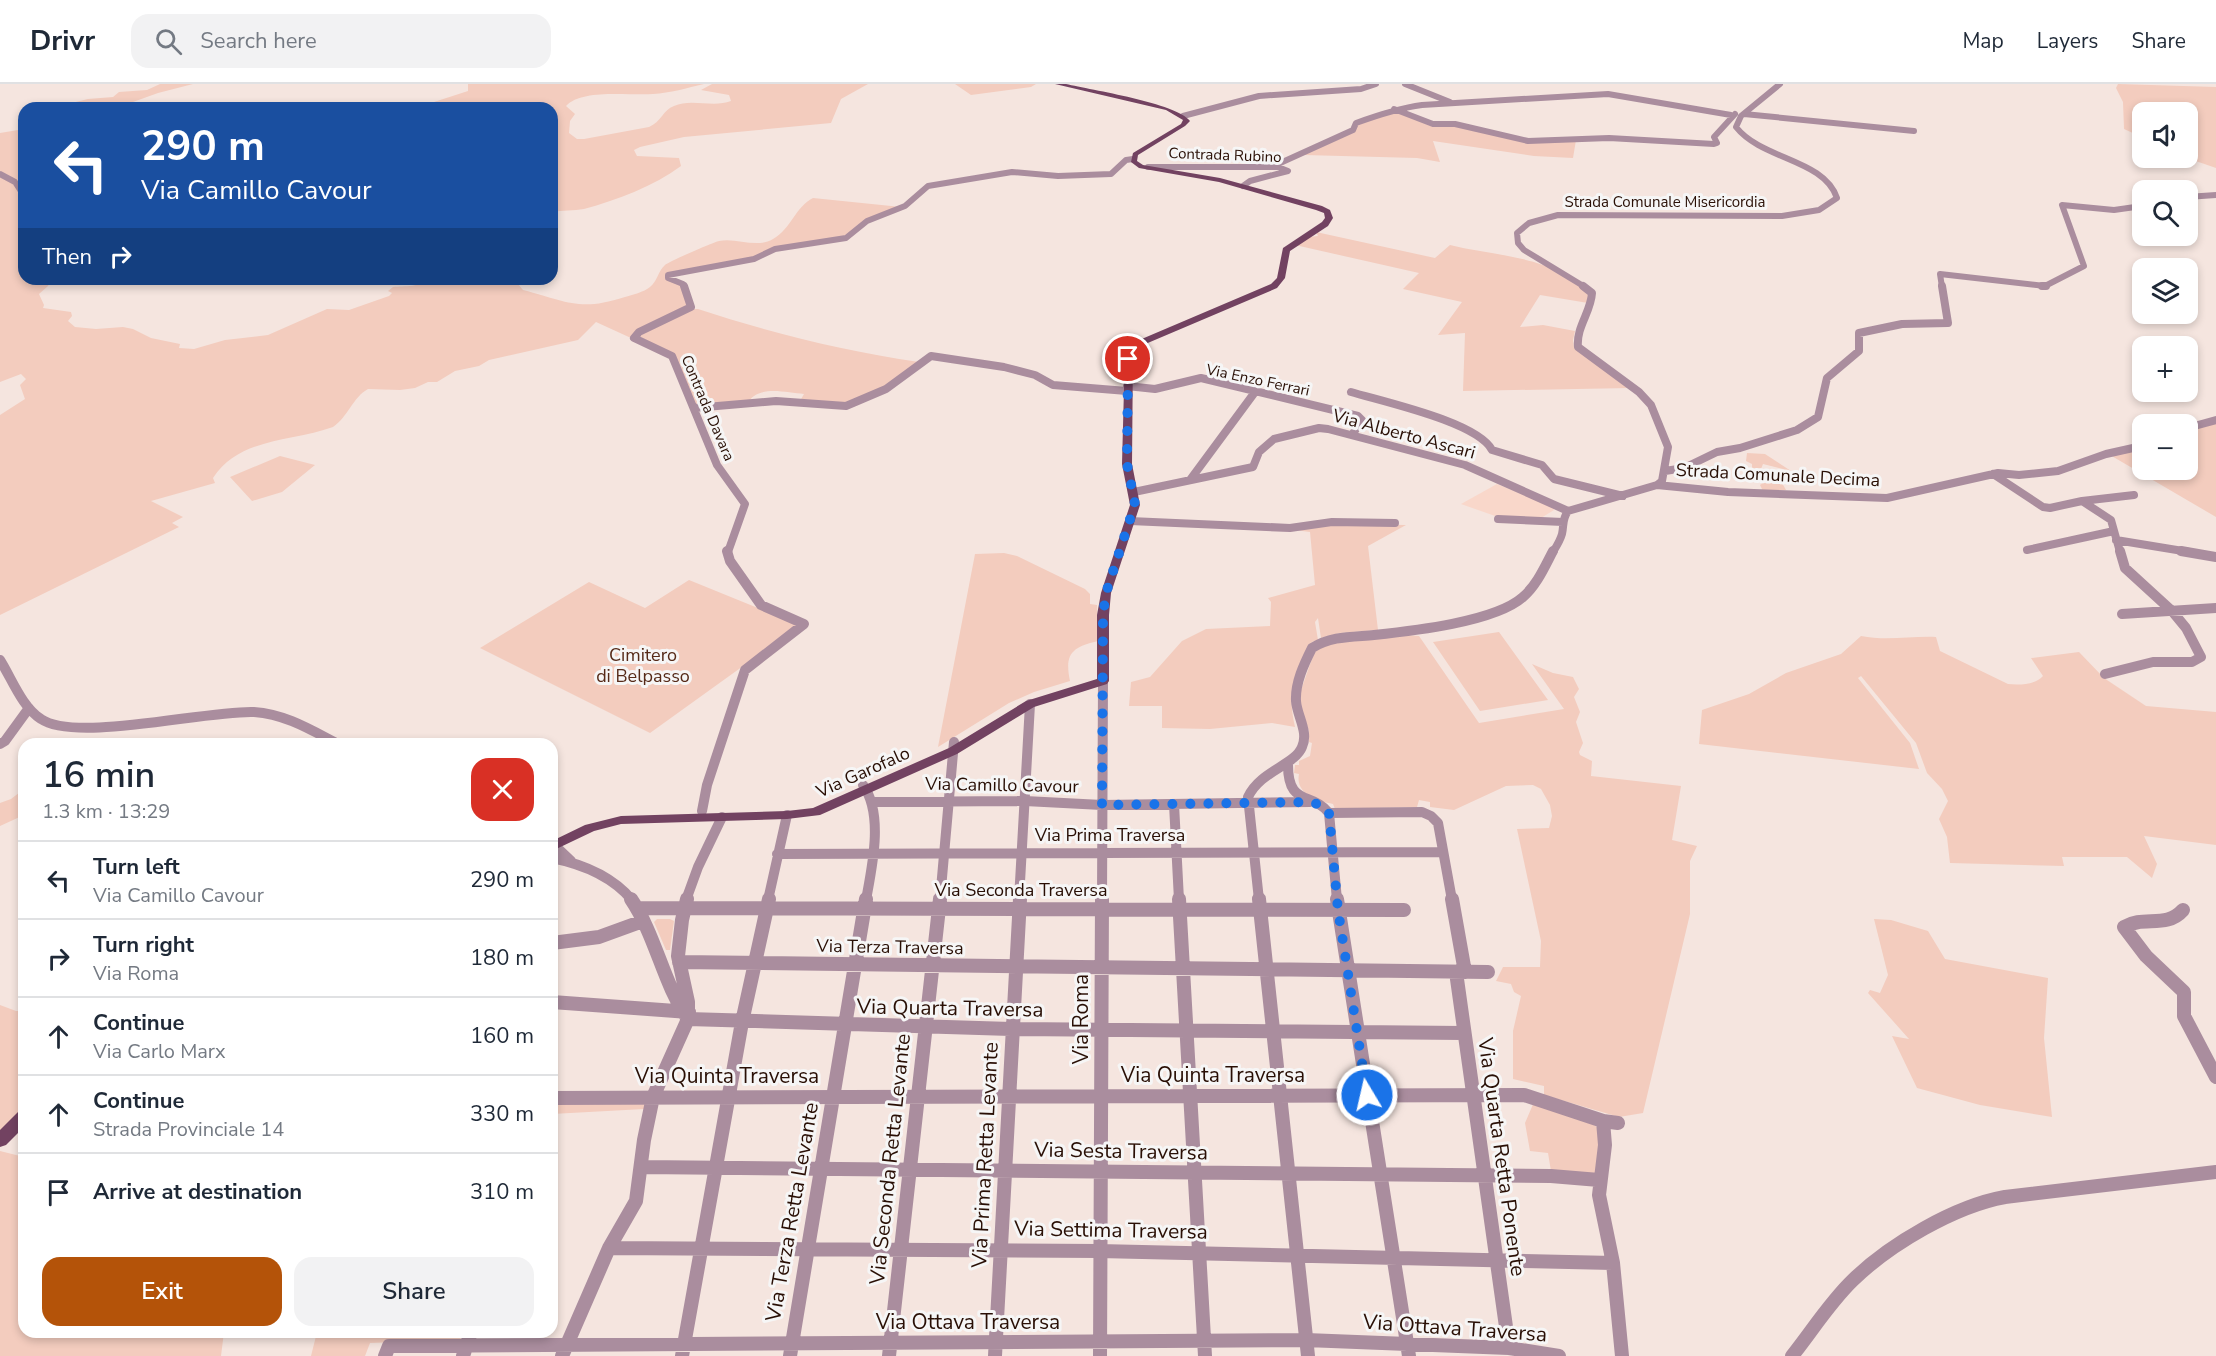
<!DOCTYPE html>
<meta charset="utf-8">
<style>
body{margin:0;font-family:"Nunito Sans",sans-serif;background:#f2f2f3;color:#1f2937;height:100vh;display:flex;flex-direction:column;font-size:22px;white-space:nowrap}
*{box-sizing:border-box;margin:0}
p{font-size:20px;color:#747a83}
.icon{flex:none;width:33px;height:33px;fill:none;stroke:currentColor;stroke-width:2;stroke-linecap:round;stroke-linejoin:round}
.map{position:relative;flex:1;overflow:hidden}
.drawer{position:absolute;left:18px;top:654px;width:540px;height:600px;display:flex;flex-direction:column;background:#fff;border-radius:18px;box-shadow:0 3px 9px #0003}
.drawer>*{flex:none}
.banner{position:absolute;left:18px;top:18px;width:540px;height:183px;border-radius:18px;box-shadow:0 3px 9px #0003;background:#1a4fa0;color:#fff;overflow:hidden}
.controls{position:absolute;left:2132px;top:18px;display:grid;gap:12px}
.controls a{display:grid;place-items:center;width:66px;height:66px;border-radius:12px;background:#fff;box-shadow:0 3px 9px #0003;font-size:30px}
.pin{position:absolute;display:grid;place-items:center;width:51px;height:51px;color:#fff;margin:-26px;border:3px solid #fff;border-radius:50%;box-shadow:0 2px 6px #0007}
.me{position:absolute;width:66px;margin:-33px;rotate:351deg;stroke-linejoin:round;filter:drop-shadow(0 0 4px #0008)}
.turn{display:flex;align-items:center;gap:21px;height:126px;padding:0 24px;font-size:27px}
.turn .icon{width:78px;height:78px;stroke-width:2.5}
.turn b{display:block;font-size:42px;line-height:51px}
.then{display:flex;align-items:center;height:57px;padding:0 24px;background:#0003;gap:12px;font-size:22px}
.round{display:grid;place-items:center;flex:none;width:63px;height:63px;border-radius:18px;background:#f2f2f3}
.summary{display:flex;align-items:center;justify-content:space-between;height:102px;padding:0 24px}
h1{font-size:36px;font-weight:600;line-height:45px}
.action{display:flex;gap:12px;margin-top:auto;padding:12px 24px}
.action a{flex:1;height:69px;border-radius:18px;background:#b45309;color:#fff;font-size:24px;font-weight:600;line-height:69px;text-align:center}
.action a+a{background:#f2f2f3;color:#1f2937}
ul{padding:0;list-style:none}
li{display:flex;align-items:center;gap:18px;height:78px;padding:0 24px;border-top:2px solid #e0e1e3}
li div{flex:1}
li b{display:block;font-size:22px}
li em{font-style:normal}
header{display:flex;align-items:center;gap:36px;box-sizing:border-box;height:84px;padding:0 30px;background:#fff;border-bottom:2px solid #e0e1e3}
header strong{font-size:28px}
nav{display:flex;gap:33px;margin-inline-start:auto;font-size:21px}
.search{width:420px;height:54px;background:#f2f2f3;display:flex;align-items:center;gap:15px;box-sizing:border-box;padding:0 21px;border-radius:18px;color:#747a83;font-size:22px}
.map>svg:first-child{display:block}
.built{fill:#f9d7ca}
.green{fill:#f3ccbe}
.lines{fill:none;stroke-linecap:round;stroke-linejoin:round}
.minor-far3{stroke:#aa8d9e;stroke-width:6}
.minor-far2{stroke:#aa8d9e;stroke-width:8}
.minor-far1{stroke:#aa8d9e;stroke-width:10}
.minor{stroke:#aa8d9e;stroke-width:14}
.major{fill:#724261;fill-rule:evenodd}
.route{stroke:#1a73e8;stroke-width:10;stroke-dasharray:0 18}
.labels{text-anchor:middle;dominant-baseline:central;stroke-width:6;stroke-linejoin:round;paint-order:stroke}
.far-street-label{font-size:15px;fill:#290f05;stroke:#f6f6f6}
.street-label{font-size:18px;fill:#290f05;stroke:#f6f6f6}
.park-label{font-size:18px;fill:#562a18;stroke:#f6f6f6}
.near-street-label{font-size:21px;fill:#290f05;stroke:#f6f6f6}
</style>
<header>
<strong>Drivr</strong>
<div class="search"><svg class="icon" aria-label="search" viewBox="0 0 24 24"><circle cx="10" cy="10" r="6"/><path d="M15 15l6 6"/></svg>Search here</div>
<nav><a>Map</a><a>Layers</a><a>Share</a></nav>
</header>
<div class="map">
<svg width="2216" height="1272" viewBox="0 0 2216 1272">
<rect width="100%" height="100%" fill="#f5e5df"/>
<path class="built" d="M1497 400 1555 423 1554 426 1541 434 1498 433 1461 420Z"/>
<path class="green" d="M160 0H193L158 9 133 18 124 24H51L88 15 113 13 119 8 147 6Z
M468 0H704C687 4 670 9 653 10 631 12 582 4 566 22L575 30 570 37 569 49 577 55H584L649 43C661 38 663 26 674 22 691 14 713 24 731 17L729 11 701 6 712 0H868L841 15 831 39 684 53 640 63 634 66 637 72 679 74 681 82C654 102 617 116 584 125 574 127 562 126 552 128V24H361L388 19 434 18 468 7Z
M955 0H1036L1031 3 971 11Z
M2118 0 2216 3V84L2187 74V28H2142V57L2135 50 2124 45 2123 18 2116 4Z
M1394 27 1432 41H1455L1517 56H1576L1573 74 1534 72 1433 57 1440 78 1417 74 1304 71 1356 41Z
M24 45V105L0 89V49Z
M0 91 5 93 20 107 19 111 24 114V195H51L48 202 39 210 44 221 43 224 71 228 72 232 68 237 75 243 96 245 123 243 133 245 151 254 180 260 179 264 194 265 225 256 268 251 327 225 349 226 389 212 392 209 388 207 393 203C404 202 422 203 427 195H523L518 200 523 206C566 217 579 228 625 213 632 211 644 208 650 203 657 198 658 187 665 181 668 178 714 158 719 157 736 153 756 165 773 155 791 145 796 122 813 114L901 123 876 132 848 151 779 164 757 173 667 191 682 201 689 220 631 254 596 238 578 256 489 276 479 282 455 287 437 298H428L415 304 400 306 368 305C353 313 348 333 333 343 292 358 240 353 213 394L215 399 151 417 183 433 172 439 179 443 0 531V331L25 315 20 301 26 295 21 290 0 298Z
M1316 148 1435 174 1450 161C1497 173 1554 171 1589 210L1588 219 1540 211 1520 243 1543 241 1575 247 1573 256 1574 264 1630 304 1463 307 1465 249 1438 251 1462 218 1403 205 1419 189 1295 161 1309 153 1318 152Z
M692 225H698C771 249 844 267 919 278L887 303 846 321 800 317 804 310C787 309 760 301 749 317L696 322 674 272 637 251Z
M2216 337V433L2110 371 2142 364V386H2187V346Z
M1747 369 1765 370 1791 387 1763 380 1761 385 1752 384V380L1746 377Z
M280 372 315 381 282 408 252 417 230 393Z
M1760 387 1777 390 1786 406 1763 407 1760 401 1763 399 1756 389Z
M1333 440 1406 441 1368 462 1378 546 1340 549 1321 554 1318 534 1315 538 1318 556 1312 558 1307 565C1294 597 1287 607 1295 643L1272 639 1210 645 1162 644V622H1129L1131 598 1150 593 1182 557 1206 545 1270 542 1271 518 1268 514 1315 501 1310 448 1295 446Z
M1004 469 1017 472 1085 505 1090 510V520L1097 521 1098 557C1073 563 1064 569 1070 597L1034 608 1009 619 938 663 975 470Z
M689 496 800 541 650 649 480 564 589 498 645 524Z
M1499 548 1548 616 1480 627 1433 558Z
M1406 551 1419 552 1479 639 1564 625 1532 580 1553 589 1573 593 1579 605 1574 613 1580 628 1576 638 1583 659 1579 668 1580 671 1592 677 1591 692 1681 702 1672 756 1697 762 1690 777V830L1643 1029 1619 1033 1544 1011V1002L1513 995V947L1521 912 1514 908 1511 900 1496 897 1503 883H1540L1541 857 1517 745 1549 744 1552 732 1550 721 1541 705 1533 701 1506 702 1454 726 1430 723V718L1419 716 1417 723 1335 725 1333 720C1317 717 1295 710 1299 690L1294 689 1295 681H1299V677L1310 672 1312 659 1309 658V647L1301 624 1300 609 1315 566 1327 559Z
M1861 552C1886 557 1910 552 1936 553L1940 567 2008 600C2019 601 2035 601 2043 592L2031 574 2079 568 2104 594 2146 622 2216 628V761L2144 752 2157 780 2152 794 2127 773H2062L2064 782 1950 779 1947 753 1939 735 1948 717 1942 705 1927 689 1916 659 1861 592 1858 594 1910 659 1919 685 1699 660 1702 626 1749 610 1786 589 1841 570Z
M24 705V731L0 742V719L11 715Z
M657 835H670L674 837 670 866H666L654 838Z
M1874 835 1891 836 1928 847 1945 875 2048 894 2044 954 2052 1033 1980 1021 1917 1004 1892 952 1909 955 1868 909 1870 906 1880 909 1888 891Z
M0 921 16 927H24V1025L0 1049Z
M552 1018 646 1019 644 1025 552 1030Z
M1534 1018C1551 1024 1591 1032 1600 1047L1596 1091 1551 1087 1548 1069 1530 1067 1525 1039Z
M0 1067 24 1073V1248H224L221 1272H0Z
M317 1248H464L460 1256 370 1259 365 1272H311Z"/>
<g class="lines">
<path class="minor-far3" d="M1405 0 1450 18
M1394 25 1433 40H1455L1528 57 1609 54 1714 60 1717 59 1714 53 1735 30
M1744 30 1914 47
M1183 32 1259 12 1361 5 1376 0
M1148 83H1278L1288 87 1250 97 1243 102
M1256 83 1278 80 1353 46 1356 39C1378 31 1399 24 1422 21L1608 10 1731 31
M0 90 15 98 24 112
M2187 113 2216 111
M684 203 683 200 668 194V191L754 175 775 165 846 154 867 137 905 122 928 102 1012 88 1058 92 1111 90 1126 76 1133 75
M1585 203 1524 166 1518 159 1517 149 1529 139 1558 131 1782 132 1819 126 1837 114C1824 75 1762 76 1736 43L1741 32 1780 0
M1942 203 1940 190 2045 202 2084 182 2062 121 2114 126 2142 122"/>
<path class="minor-far2" d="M684 202 691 223 639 248 634 254 672 272 717 381 745 420 728 468
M2042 202H2046
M1127 302 1155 305 1201 294 1358 332 1362 336 1352 351
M1351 308C1384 318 1477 338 1492 366L1542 381 1554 395 1623 412
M694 324 776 317 846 322 886 305 931 272 1004 283 1035 291 1053 301 1127 307
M2187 344 2216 336
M1665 387 1684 384 1717 368 1740 364 1797 346 1818 333 1827 294 1859 267V249L1902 240 1948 239 1942 202
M1993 390 2043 423 2050 424 2082 417 2111 436 2120 468
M1190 396 1255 308
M1657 401 1728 408 1887 414 1998 389 2019 391 2058 387 2106 370 2142 362
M1134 408 1253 383 1259 368 1274 355 1319 344 1328 345 1465 381 1568 427
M2082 417 2134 411
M1568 427 1657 401 1662 397 1668 363 1651 321 1639 308 1578 263C1576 243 1591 228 1592 209L1583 202
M1498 435 1563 438
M1130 437 1290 444 1332 438 1395 439
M2116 456 2189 468
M2027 466 2114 447
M1553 468C1556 463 1560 457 1562 450 1564 441 1562 435 1568 427"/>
<path class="minor-far1" d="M2181 467 2216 473
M2122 530 2216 524
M0 576C12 595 22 623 41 635 76 659 207 626 254 628 285 630 311 646 338 660
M2105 590 2153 578H2192L2201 573 2186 544 2172 527 2125 484 2120 467
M0 660 5 657 29 624
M1288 678C1287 724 1312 707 1329 729L1337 816
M863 701C884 730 872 783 866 816
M872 718 1025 717 1102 721 1310 718
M1174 720 1179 816
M702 727 707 701 745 586 804 540 761 521 730 477 727 467
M1329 729 1422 728 1431 732 1438 739 1452 816
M552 759 571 777
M777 770 1443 768
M552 774C582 780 612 792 632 816
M686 816 698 783 722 733
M768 816 787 731
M940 816 954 658
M1019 816 1030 620
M1102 816 1103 597
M1259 816 1248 713C1260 687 1295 681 1302 663 1309 648 1297 632 1296 617 1295 599 1304 580 1312 564 1331 552 1352 553 1374 551 1412 547 1495 538 1523 513 1537 501 1545 482 1553 467"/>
<path class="minor" d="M631 815C656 852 663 899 688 935
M1179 815 1205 1272
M1259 815 1308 1272
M1337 815 1409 1272
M1452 815 1465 888
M637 824 1404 826
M2183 826C2166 845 2144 831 2124 843L2146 872 2184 908V932L2216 993
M552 859 599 853 643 837
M679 878 1488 888
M1456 888 1509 1264
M552 918 689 928
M688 935 1011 945 1463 949
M552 1014 1524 1011 1603 1037 1618 1039
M1603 1037 1605 1061 1599 1111 1613 1179 1622 1272
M642 1083 1551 1092 1599 1096
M609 1164 1099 1167 1613 1179
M385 1272 389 1262 1306 1256 1509 1264 1559 1272
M463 1272 471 1248
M562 1272 609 1164 636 1117 644 1056 653 1013 688 935V918L678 872 682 836 687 815
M682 1272 742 938 769 815
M790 1272 866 815
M889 1272 940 815
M995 1272 1020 815
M1100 1272 1102 815
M1792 1272C1812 1247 1830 1218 1853 1196 1890 1160 1955 1122 2005 1113L2216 1088"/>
<path class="major" d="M1055 0H1066C1091 6 1177 19 1190 37L1185 42 1138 71 1137 77 1143 81 1220 94 1322 122 1330 126 1333 134 1328 142 1290 167 1285 194 1277 204 1143 261 1133 267 1132 380 1140 421 1111 509 1109 531V597L1107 600 1034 623 957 670 820 731 787 735 621 740 594 747 552 767V757L585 741 621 732 787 727 813 724 949 664 1026 617 1097 595V531L1101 509 1130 421 1122 380 1125 266 1137 257 1271 200 1277 194 1283 164 1322 138 1325 134 1324 129 1316 126 1219 98 1139 84 1131 78 1133 69 1181 40 1183 36 1166 26Z
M24 1027V1043L6 1061 0 1063V1046L18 1028Z"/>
</g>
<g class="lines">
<path class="route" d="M1128 275 1127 380 1135 420 1106 509 1103 531 1102 721 1311 718 1326 723 1329 729 1338 826 1367 1011"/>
</g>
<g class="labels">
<g class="far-street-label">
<text transform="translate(1225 71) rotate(2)">Contrada Rubino</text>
<text x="1665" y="118">Strada Comunale Misericordia</text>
<text transform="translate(1258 296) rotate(12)">Via Enzo Ferrari</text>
<text transform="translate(708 324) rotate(67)">Contrada Davara</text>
</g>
<g class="street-label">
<text transform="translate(1404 350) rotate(15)">Via Alberto Ascari</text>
<text transform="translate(1778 391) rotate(3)">Strada Comunale Decima</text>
<text transform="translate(863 688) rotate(-24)">Via Garofalo</text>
<text transform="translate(1002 701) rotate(1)">Via Camillo Cavour</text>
<text x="1110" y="751">Via Prima Traversa</text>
<text x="1021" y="806">Via Seconda Traversa</text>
<text transform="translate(890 863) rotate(1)">Via Terza Traversa</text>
</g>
<g class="park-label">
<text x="643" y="571">Cimitero<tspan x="643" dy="21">di Belpasso</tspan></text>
</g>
<g class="near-street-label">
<text transform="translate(950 924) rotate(1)">Via Quarta Traversa</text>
<text transform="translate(1081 935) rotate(-90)">Via Roma</text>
<text x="1213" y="991">Via Quinta Traversa</text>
<text x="727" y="992">Via Quinta Traversa</text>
<text transform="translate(1121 1067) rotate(1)">Via Sesta Traversa</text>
<text transform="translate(985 1071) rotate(-87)">Via Prima Retta Levante</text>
<text transform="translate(1502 1073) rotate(82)">Via Quarta Retta Ponente</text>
<text transform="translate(890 1075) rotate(-84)">Via Seconda Retta Levante</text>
<text transform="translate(792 1128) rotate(-80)">Via Terza Retta Levante</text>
<text transform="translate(1111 1146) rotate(1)">Via Settima Traversa</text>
<text x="968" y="1238">Via Ottava Traversa</text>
<text transform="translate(1455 1244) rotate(4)">Via Ottava Traversa</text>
</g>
</g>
</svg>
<div class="controls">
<a><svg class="icon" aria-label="sound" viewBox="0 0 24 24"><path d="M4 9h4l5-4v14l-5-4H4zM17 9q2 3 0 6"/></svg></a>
<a><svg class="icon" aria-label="search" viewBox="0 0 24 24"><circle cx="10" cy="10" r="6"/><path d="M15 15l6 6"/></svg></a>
<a><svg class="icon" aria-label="layers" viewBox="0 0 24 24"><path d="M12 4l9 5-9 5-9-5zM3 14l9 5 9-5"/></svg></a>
<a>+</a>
<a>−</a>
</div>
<div class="pin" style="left:1128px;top:275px;background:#d93025"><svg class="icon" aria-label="arrive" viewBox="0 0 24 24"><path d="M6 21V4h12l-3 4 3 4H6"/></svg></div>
<svg class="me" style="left:1367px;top:1011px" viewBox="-20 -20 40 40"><circle r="17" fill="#1a73e8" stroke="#fff" stroke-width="3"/><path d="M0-11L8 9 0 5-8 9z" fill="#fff"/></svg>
<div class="banner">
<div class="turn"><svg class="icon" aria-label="left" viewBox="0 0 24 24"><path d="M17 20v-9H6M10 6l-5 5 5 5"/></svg><div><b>290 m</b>Via Camillo Cavour</div></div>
<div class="then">Then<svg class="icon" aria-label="right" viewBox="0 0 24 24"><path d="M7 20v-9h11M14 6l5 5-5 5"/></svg></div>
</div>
<section class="drawer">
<div class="summary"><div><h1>16 min</h1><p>1.3 km · 13:29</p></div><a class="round" style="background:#d93025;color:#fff"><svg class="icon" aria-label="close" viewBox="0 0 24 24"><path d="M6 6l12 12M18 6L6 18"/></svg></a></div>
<ul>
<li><svg class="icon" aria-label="left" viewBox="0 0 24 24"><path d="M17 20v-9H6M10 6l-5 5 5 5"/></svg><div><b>Turn left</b><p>Via Camillo Cavour</p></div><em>290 m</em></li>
<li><svg class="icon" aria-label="right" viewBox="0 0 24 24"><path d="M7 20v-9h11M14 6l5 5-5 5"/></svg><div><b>Turn right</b><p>Via Roma</p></div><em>180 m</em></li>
<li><svg class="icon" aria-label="ahead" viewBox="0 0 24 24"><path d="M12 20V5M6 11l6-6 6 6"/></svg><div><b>Continue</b><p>Via Carlo Marx</p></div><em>160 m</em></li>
<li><svg class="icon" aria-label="ahead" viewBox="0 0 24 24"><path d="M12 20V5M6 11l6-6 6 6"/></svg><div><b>Continue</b><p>Strada Provinciale 14</p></div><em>330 m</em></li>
<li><svg class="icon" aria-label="arrive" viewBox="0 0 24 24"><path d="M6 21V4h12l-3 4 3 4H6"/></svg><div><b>Arrive at destination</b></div><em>310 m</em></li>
</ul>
<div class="action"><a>Exit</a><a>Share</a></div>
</section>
</div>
